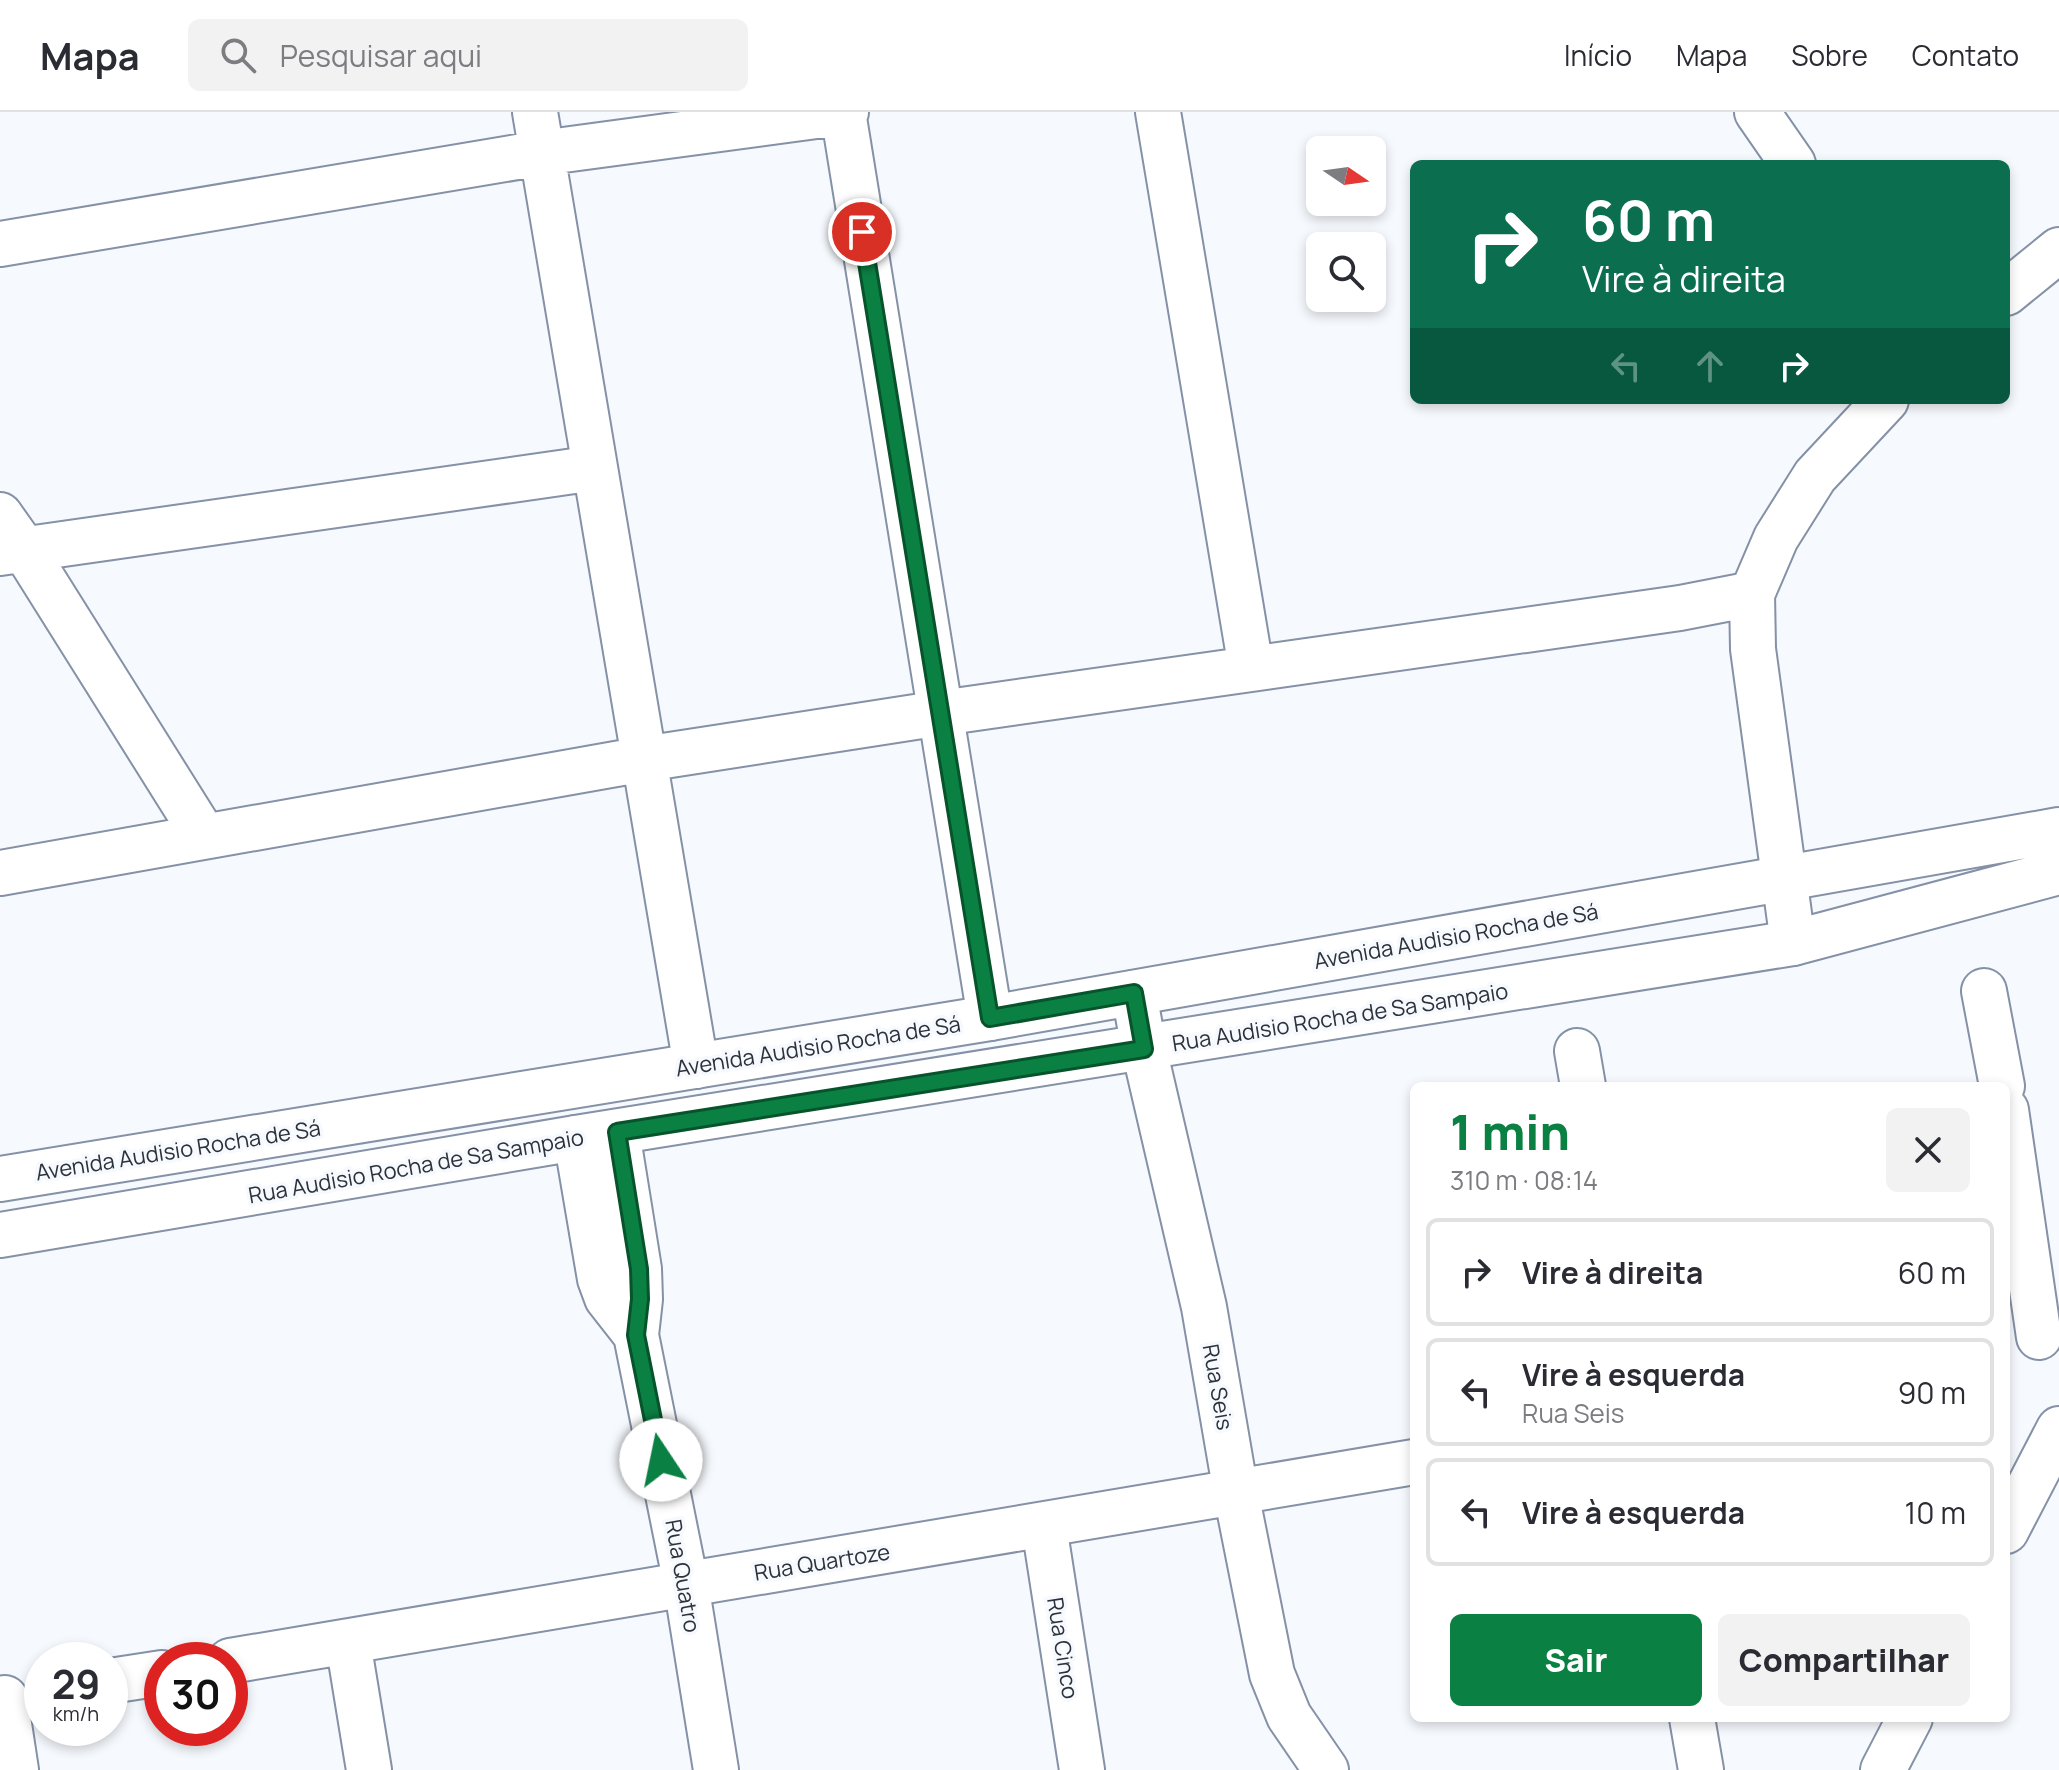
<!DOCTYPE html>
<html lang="pt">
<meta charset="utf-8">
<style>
body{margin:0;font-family:Manrope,sans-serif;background:#f2f2f3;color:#2b2b33;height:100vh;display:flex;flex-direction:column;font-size:30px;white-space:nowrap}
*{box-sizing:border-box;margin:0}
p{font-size:26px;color:#7c7c81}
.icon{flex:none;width:44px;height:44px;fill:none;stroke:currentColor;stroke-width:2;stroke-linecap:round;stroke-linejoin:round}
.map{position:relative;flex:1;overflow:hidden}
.sheet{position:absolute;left:1410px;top:970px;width:600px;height:640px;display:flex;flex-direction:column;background:#fff;border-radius:12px;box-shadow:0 4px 12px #0003}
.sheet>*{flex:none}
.top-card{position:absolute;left:1410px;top:48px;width:600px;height:244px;border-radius:12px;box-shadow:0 4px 12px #0003;background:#0b6e4f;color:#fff;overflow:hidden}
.needle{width:52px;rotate:103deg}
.tools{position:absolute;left:1306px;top:24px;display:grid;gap:16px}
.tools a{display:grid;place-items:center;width:80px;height:80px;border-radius:12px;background:#fff;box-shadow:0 4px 12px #0003;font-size:40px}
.speed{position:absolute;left:24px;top:1530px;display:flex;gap:16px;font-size:40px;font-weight:700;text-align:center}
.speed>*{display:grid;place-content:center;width:104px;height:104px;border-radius:50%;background:#fff;box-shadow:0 4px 12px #0003;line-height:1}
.speed small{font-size:20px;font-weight:400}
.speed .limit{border:12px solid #d22;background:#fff;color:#111}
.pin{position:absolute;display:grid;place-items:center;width:68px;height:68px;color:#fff;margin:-34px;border:4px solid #fff;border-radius:50%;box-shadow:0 2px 8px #0007}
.me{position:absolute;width:88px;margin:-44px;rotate:349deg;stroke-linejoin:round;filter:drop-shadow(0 0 6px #0008)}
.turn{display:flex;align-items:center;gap:28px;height:168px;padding:0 40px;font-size:36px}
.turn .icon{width:104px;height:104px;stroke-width:2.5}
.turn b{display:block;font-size:56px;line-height:68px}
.lanes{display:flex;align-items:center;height:76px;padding:0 40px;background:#0003;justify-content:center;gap:40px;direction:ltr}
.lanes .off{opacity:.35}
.round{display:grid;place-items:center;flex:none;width:84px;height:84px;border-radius:12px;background:#f2f2f3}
.head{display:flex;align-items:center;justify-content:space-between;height:136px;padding:0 40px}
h1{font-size:48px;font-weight:800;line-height:60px;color:#0b8043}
.cta{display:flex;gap:16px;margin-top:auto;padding:16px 40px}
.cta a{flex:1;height:92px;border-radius:12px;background:#0b8043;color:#fff;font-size:32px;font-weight:800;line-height:92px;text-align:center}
.cta a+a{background:#f2f2f3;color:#2b2b33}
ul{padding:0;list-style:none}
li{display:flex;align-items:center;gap:24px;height:108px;margin:0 16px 12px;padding:0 24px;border:4px solid #e1e1e2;border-radius:12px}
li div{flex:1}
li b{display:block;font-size:30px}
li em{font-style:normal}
header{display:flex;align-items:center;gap:48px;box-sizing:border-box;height:112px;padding:0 40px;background:#fff;border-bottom:2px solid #e1e1e2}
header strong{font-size:38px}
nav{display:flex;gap:44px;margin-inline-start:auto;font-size:28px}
.search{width:560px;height:72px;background:#f2f2f3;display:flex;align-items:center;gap:20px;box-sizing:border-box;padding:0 28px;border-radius:12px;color:#7c7c81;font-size:30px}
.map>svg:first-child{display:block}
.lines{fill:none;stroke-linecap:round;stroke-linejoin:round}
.minor-casing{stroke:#8491a6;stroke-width:48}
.tertiary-casing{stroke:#8491a6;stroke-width:48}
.minor{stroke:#fff;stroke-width:44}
.tertiary{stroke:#fff;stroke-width:44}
.route-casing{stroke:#07532c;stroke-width:20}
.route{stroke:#0b8043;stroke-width:14}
.labels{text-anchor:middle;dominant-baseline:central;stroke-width:7;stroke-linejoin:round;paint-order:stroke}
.street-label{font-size:22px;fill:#2c313a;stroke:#f6f9fd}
</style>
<header>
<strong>Mapa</strong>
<div class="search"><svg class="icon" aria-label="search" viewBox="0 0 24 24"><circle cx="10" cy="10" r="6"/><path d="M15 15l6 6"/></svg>Pesquisar aqui</div>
<nav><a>Início</a><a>Mapa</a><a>Sobre</a><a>Contato</a></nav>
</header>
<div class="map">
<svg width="2059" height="1658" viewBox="0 0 2059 1658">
<rect width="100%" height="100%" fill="#f6f9fd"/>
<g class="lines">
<defs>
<path id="minor" d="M535 0 696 954
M843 0 990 906
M1158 0 1251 556
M1757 0 1793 52
M0 132 541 41 846 0
M2006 181 2059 138
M0 403 24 437 204 724
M0 441 595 356
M0 761 644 647 941 601 1680 496 1752 482
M1793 831 1753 537 1752 482 1776 426 1815 364 1886 288
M1984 879 2002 974
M1134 881 1144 937 1204 1195 1236 1381 1272 1562 1289 1604 1326 1658
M1577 939 1583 974
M2006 998 2039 1225
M617 1020 639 1157 640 1187 636 1223 686 1472 716 1658
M576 1026 600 1167 607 1186 636 1223
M1044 1414 1082 1658
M2006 1419 2059 1317
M348 1530 369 1658
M230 1549 1414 1350
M110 1569 162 1561
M5 1586 16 1658
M1692 1606 1701 1658
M1883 1658 1910 1606"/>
<path id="tertiary" d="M0 1067 990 906 2059 718
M0 1123 576 1026 1793 831 2059 760"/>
</defs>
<use href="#minor" class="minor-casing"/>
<use href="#tertiary" class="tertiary-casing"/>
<use href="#minor" class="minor"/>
<use href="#tertiary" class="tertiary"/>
</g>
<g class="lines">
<defs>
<path id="route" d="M661 1348 636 1223 640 1187 639 1157 617 1020 1144 937 1134 881 990 906 862 120"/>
</defs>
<use href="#route" class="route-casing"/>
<use href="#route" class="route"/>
</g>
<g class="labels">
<g class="street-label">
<text transform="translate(1456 824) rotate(-10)">Avenida Audisio Rocha de Sá</text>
<text transform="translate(1340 905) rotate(-9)">Rua Audisio Rocha de Sa Sampaio</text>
<text transform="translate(818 934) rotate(-9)">Avenida Audisio Rocha de Sá</text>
<text transform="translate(178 1038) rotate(-9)">Avenida Audisio Rocha de Sá</text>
<text transform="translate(416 1054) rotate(-10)">Rua Audisio Rocha de Sa Sampaio</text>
<text transform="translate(1218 1275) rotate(80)">Rua Seis</text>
<text transform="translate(822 1450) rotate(-9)">Rua Quartoze</text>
<text transform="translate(683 1464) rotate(80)">Rua Quatro</text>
<text transform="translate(1063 1536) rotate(81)">Rua Cinco</text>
</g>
</g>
</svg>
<div class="tools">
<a><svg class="needle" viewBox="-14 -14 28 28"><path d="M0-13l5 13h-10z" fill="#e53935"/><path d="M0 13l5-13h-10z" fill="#7c7c81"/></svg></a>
<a><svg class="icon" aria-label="search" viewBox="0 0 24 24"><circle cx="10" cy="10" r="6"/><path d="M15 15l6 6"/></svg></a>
</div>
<div class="speed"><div>29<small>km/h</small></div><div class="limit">30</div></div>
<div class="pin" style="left:862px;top:120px;background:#d93025"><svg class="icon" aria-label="arrive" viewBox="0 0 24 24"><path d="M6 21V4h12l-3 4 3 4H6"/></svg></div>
<svg class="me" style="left:661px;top:1348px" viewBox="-20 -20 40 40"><circle r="19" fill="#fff"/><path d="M0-13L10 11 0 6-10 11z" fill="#0b8043"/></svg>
<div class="top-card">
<div class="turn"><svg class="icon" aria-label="right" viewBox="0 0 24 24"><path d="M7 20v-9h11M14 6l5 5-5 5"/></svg><div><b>60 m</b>Vire à direita</div></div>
<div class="lanes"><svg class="icon off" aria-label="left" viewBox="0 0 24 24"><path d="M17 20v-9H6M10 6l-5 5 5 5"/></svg><svg class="icon off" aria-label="ahead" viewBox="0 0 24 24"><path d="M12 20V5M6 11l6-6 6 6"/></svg><svg class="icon" aria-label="right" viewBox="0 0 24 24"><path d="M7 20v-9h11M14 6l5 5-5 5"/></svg></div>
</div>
<section class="sheet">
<div class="head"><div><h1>1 min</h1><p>310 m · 08:14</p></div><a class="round"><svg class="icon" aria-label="close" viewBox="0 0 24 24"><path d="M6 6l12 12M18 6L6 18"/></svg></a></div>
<ul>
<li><svg class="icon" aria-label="right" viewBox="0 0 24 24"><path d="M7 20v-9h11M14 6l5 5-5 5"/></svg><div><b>Vire à direita</b></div><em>60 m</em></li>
<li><svg class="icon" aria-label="left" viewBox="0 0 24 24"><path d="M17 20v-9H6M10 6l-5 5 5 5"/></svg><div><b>Vire à esquerda</b><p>Rua Seis</p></div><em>90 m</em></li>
<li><svg class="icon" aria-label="left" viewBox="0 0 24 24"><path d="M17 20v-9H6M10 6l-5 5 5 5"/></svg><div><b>Vire à esquerda</b></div><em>10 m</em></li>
</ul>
<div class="cta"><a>Sair</a><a>Compartilhar</a></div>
</section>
</div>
